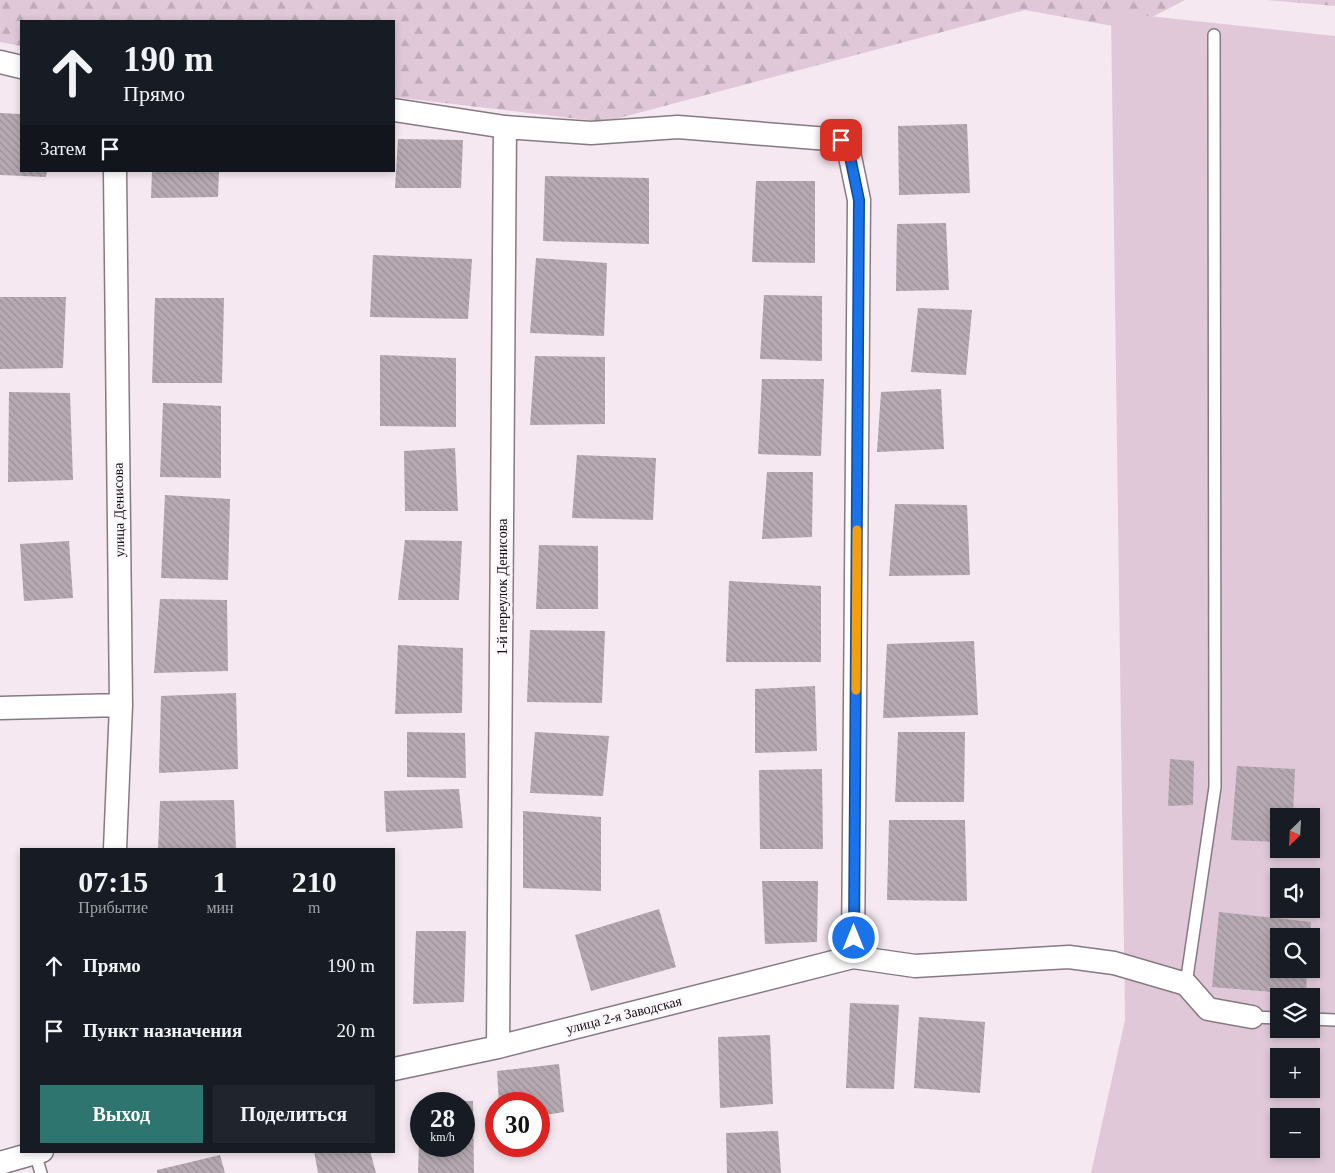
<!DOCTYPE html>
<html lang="ru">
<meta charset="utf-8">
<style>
body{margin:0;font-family:Georgia,serif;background:#20242c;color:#f1f3f6;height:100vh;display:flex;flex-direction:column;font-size:19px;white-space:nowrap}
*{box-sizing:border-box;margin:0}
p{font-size:16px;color:#9ea1a6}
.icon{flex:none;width:28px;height:28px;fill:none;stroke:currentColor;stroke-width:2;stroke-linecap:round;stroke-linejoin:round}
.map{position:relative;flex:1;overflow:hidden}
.drawer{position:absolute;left:20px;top:848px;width:375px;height:305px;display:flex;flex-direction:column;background:#171b24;border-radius:0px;box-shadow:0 2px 8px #0003}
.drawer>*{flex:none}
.banner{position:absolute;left:20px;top:20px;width:375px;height:152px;border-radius:0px;box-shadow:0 2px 8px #0003;background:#171b24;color:#f1f3f6;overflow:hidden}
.needle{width:32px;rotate:204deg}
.fabs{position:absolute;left:1270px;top:808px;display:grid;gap:10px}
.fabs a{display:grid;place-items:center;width:50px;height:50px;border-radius:0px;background:#171b24;box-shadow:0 2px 8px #0003;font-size:25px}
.speed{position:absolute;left:410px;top:1092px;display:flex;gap:10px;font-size:25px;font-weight:700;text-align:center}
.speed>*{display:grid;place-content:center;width:65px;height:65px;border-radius:50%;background:#171b24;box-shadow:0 2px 8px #0003;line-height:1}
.speed small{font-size:12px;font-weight:400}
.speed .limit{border:8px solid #d22;background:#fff;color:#111}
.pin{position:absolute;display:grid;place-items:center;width:42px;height:42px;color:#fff;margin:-21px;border-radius:10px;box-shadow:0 2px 8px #0006}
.me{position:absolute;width:55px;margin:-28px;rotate:0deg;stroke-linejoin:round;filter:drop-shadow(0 0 4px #0008)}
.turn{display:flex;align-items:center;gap:18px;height:105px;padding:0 20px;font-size:22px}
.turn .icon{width:65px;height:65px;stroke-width:2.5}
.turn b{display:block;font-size:35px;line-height:42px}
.then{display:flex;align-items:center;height:48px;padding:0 20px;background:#0003;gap:10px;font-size:19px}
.eta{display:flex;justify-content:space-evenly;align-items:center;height:85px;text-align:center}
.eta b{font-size:30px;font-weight:700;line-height:35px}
.primary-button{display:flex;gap:10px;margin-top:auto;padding:10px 20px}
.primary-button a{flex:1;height:58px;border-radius:0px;background:#2d756e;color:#fff;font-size:20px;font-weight:700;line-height:58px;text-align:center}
.primary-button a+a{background:#20242c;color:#f1f3f6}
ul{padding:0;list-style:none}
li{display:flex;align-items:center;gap:15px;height:65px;padding:0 20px}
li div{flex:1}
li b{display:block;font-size:19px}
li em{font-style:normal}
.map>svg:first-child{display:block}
.forest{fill:url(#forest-firs)}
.green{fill:#e0c8d8;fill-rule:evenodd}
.building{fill:url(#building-back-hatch)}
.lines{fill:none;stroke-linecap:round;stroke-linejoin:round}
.lane-casing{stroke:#867a82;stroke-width:14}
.street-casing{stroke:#867a82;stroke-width:25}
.lane{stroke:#fff;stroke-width:11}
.street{stroke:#fff;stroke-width:22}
.route-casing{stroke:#114b97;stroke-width:12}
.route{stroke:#1a73e8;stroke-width:9}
.slow{stroke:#f59e0b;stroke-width:9}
.labels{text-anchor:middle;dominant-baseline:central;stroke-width:5;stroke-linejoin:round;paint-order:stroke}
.street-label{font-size:14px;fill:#100c0f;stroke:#fdf8fc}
</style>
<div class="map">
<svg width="1335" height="1173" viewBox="0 0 1335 1173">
<defs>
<pattern id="forest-firs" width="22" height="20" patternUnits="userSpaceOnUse" patternTransform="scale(1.25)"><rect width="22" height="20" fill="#e0c8d8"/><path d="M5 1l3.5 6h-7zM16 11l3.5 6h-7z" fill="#bfabb8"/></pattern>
<pattern id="building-back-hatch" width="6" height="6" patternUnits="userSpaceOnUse" patternTransform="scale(1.25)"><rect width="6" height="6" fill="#b6a9b2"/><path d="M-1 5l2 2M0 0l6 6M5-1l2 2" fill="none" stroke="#9b9098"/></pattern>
</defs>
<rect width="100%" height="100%" fill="#f5e8f1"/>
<path class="forest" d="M0 0H1185L1129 29 1025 10 604 122 394 97V21H21V46L0 42Z
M1267 0H1335V6Z"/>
<path class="green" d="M1111 12 1335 36V1173H1091L1125 1020ZM1279 816H1311V849H1279ZM1279 876H1311V909H1279ZM1279 936H1311V969H1279ZM1279 996H1311V1029H1279ZM1279 1056H1311V1089H1279ZM1279 1116H1311V1149H1279Z"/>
<path class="building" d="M0 113 21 114V171H47L46 177 0 175Z
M967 124 970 193 899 195 898 126Z
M398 139 463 140 461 188H395Z
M152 171H219L218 197 151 198Z
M545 176 649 178V244L543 241Z
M756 181H815V263L752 262Z
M946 223 949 290 896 291 897 224Z
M373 255 472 259 468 319 370 317Z
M536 258 607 263 604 336 530 333Z
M764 295 822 296V361L760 359Z
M0 297H66L63 368 0 369Z
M155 298H224L222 383H152Z
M918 308 972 310 966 375 911 372Z
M380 355 456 358V427L380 426Z
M535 356 605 357V424L530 425Z
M762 379H824L821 456 758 454Z
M941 389 944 449 877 452 881 392Z
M9 392 70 393 73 480 8 482Z
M163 403 221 406V478L160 477Z
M455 448 458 511H405L404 451Z
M577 455 656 458 653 520 572 518Z
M767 472H813L812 537 762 539Z
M165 495 230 499 228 580 161 578Z
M895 504 967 505 970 575 889 576Z
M405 540 462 541 459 600H398Z
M69 541 73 598 24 601 20 544Z
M539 545 598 546V609H536Z
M729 581 821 586V662H726Z
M160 599 227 600 228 671 154 673Z
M530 630 605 631 602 703 527 702Z
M974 641 978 715 883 718 887 644Z
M398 645 463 648 462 713 395 714Z
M815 686 817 751 755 753V689Z
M236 693 238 769 159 773 161 696Z
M407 732 465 733 466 778 407 777Z
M535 732 609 736 603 796 530 793Z
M898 732H965L964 802H895Z
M1170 759 1194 761 1193 805 1168 806Z
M1237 766 1295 769 1293 816H1279V842L1231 840Z
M822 769 823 849H760L759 770Z
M459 789 463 828 386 832 384 791Z
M234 800 236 849H158L160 801Z
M523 811 601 817V891L523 888Z
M889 820H965L967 901 887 900Z
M762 881H818L817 942 765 944Z
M659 909 676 967 591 991 575 935Z
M1219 912 1311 922 1310 936H1279V969H1307L1306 995 1212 987Z
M416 931H466L464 1002 413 1004Z
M850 1003 899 1005 894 1089 846 1088Z
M919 1017 985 1022 980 1093 914 1088Z
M770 1035 773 1104 720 1108 718 1037Z
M559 1064 564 1112 539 1116V1104H499L497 1071Z
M473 1101 474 1173H418L420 1108 421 1146H464V1104L440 1102Z
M778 1131 781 1173H727L726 1133Z
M314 1151H370L376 1173H318Z
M220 1155 225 1173H157V1170Z"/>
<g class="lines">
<defs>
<path id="lane" d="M1186 984 1215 787 1214 35
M1252 1017 1279 1018
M1311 1019 1335 1020
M35 1153 41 1173"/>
<path id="street" d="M0 62 21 67
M394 110 505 127 591 133 678 127 841 140 849 152 859 200 853 957
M0 708 121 705
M115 849 121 705 115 171
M498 1047 505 127
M394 1069 498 1047 853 957 915 966 1069 957 1114 963 1186 984 1208 1009 1252 1017
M0 1163 42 1151"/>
</defs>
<use href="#lane" class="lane-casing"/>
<use href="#street" class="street-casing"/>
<use href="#lane" class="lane"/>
<use href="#street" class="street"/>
</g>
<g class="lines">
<defs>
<path id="route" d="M841 140 849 152 859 200 854 938"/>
</defs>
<use href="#route" class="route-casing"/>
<use href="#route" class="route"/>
<path class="slow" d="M856 690 857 530"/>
</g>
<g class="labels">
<g class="street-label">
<text transform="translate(119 510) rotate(-91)">улица Денисова</text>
<text transform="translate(502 587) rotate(-90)">1-й переулок Денисова</text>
<text transform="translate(624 1015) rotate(-14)">улица 2-я Заводская</text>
</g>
</g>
</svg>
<div class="fabs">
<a><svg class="needle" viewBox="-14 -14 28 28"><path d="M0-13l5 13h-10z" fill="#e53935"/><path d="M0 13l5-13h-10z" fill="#9ea1a6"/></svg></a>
<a><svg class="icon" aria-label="sound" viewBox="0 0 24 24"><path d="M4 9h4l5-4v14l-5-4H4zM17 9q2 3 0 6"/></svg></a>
<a><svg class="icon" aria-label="search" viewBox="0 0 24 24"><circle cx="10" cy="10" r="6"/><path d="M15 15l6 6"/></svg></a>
<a><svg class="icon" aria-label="layers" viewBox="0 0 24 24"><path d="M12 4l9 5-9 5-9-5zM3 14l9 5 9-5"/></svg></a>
<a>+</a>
<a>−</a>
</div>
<div class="speed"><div>28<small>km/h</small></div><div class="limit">30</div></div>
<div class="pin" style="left:841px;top:140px;background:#d93025"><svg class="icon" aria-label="arrive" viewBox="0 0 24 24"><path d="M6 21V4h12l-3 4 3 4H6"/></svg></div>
<svg class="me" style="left:854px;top:938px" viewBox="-20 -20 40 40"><circle r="17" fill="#1a73e8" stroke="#fff" stroke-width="3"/><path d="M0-11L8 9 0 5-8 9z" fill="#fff"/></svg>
<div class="banner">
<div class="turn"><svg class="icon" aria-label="ahead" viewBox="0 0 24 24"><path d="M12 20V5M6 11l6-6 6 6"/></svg><div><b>190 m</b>Прямо</div></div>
<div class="then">Затем<svg class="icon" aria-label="arrive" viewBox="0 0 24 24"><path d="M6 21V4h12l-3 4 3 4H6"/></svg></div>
</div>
<section class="drawer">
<div class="eta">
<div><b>07:15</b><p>Прибытие</p></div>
<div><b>1</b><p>мин</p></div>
<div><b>210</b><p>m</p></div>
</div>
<ul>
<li><svg class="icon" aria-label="ahead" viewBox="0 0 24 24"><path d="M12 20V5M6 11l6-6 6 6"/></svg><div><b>Прямо</b></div><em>190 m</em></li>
<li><svg class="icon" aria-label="arrive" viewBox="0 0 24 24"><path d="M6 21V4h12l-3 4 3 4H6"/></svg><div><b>Пункт назначения</b></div><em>20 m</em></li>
</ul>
<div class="primary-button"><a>Выход</a><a>Поделиться</a></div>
</section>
</div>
